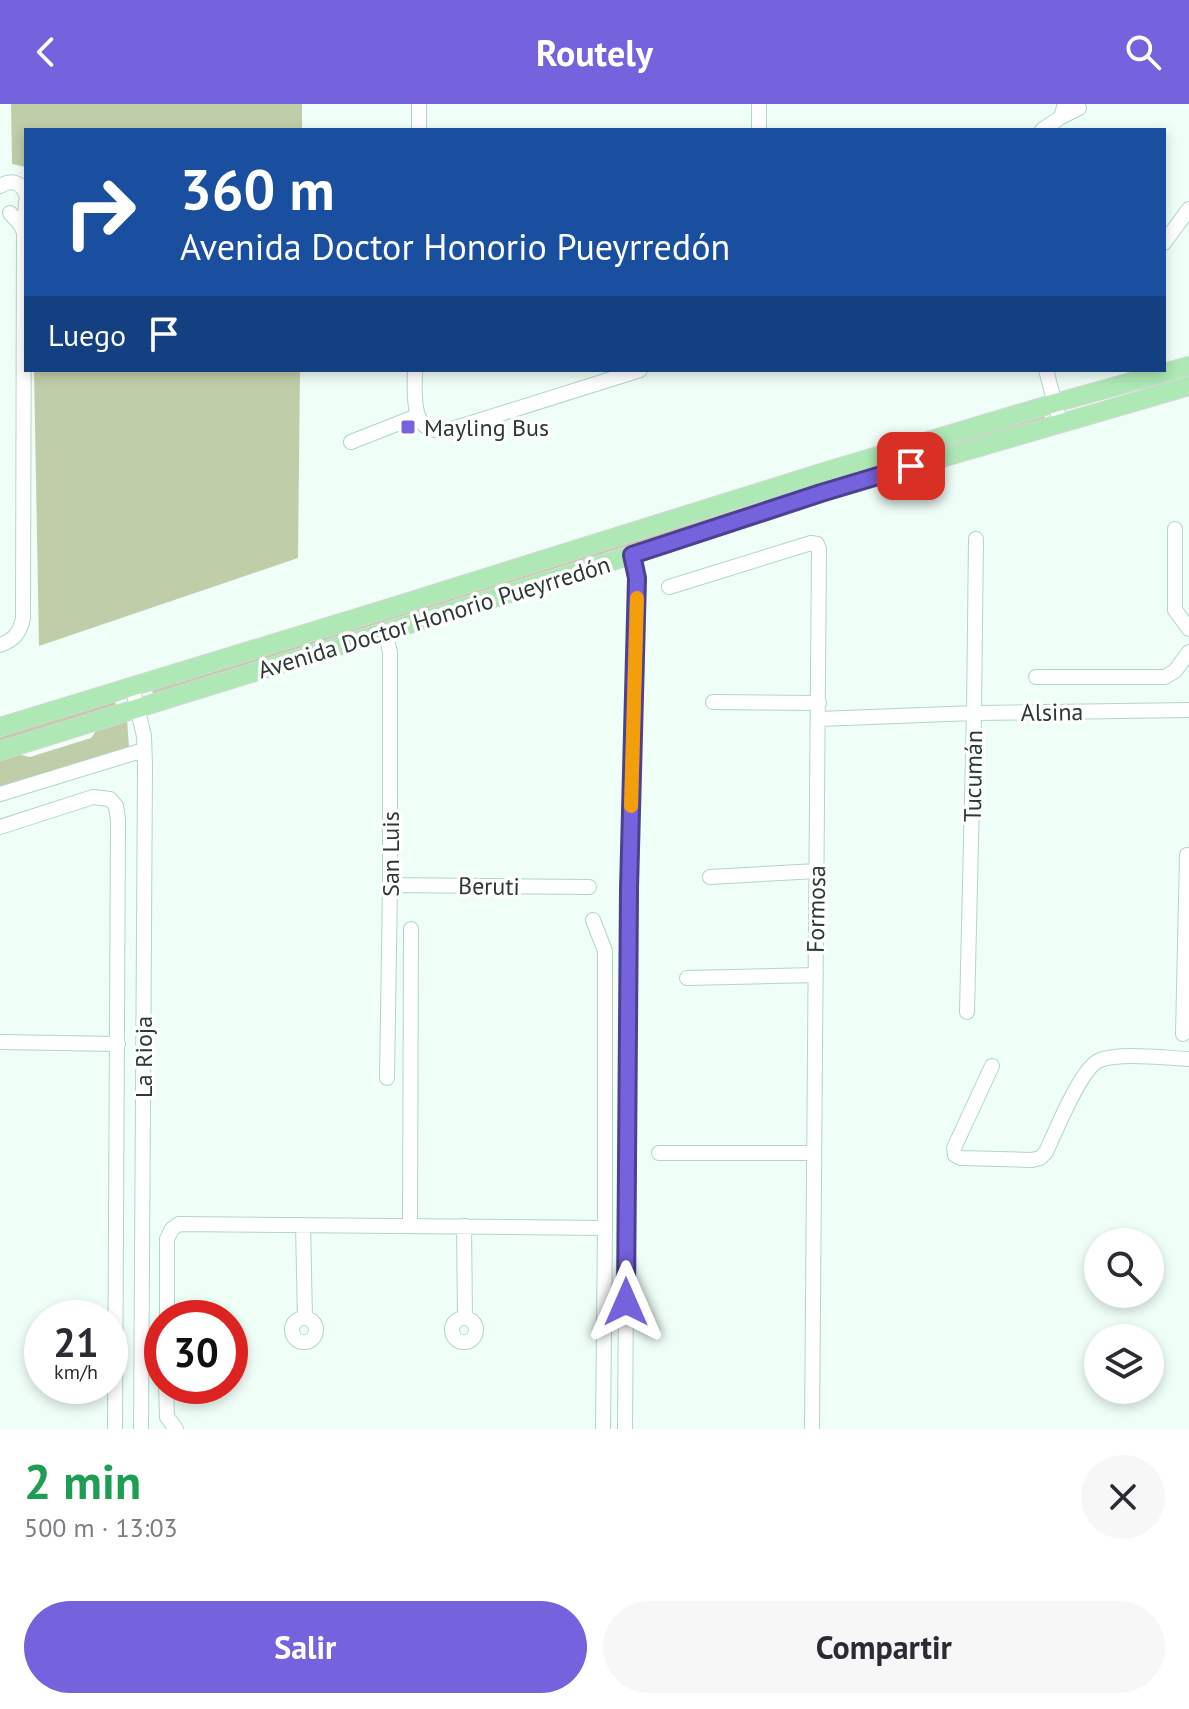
<!DOCTYPE html>
<html lang="es">
<meta charset="utf-8">
<style>
body{margin:0;font-family:"PT Sans",sans-serif;background:#f7f7f7;color:#2b2b33;height:100vh;display:flex;flex-direction:column;font-size:30px;white-space:nowrap}
*{box-sizing:border-box;margin:0}
p{font-size:26px;color:#7c7c81}
.icon{flex:none;width:44px;height:44px;fill:none;stroke:currentColor;stroke-width:2;stroke-linecap:round;stroke-linejoin:round}
.map{position:relative;height:1325px;overflow:hidden}
.side{display:flex;flex-direction:column;background:#fff;flex:1}
.side>*{flex:none}
.hud{position:absolute;left:24px;top:24px;width:1142px;height:244px;border-radius:0px;box-shadow:0 4px 12px #0003;background:#1a4fa0;color:#fff;overflow:hidden}
.fabs{position:absolute;left:1084px;top:1124px;display:grid;gap:16px}
.fabs a{display:grid;place-items:center;width:80px;height:80px;border-radius:50%;background:#fff;box-shadow:0 4px 12px #0003;font-size:40px}
.speed{position:absolute;left:24px;top:1196px;display:flex;gap:16px;font-size:40px;font-weight:700;text-align:center}
.speed>*{display:grid;place-content:center;width:104px;height:104px;border-radius:50%;background:#fff;box-shadow:0 4px 12px #0003;line-height:1}
.speed small{font-size:20px;font-weight:400}
.speed .limit{border:12px solid #d22;background:#fff;color:#111}
.pin{position:absolute;display:grid;place-items:center;width:68px;height:68px;color:#fff;margin:-34px;border-radius:16px;box-shadow:0 4px 12px #0006}
.me{position:absolute;width:88px;margin:-44px;rotate:0deg;stroke-linejoin:round;filter:drop-shadow(0 0 6px #0008)}
.turn{display:flex;align-items:center;gap:28px;height:168px;padding:0 24px;font-size:36px}
.turn .icon{width:104px;height:104px;stroke-width:2.5}
.turn b{display:block;font-size:56px;line-height:68px}
.then{display:flex;align-items:center;height:76px;padding:0 24px;background:#0003;gap:16px;font-size:30px}
.round{display:grid;place-items:center;flex:none;width:84px;height:84px;border-radius:42px;background:#f7f7f7}
.overview{display:flex;align-items:center;justify-content:space-between;height:136px;padding:0 24px}
h1{font-size:48px;font-weight:800;line-height:60px;color:#1e9e55}
.button{display:flex;gap:16px;margin-top:auto;padding:16px 24px}
.button a{flex:1;height:92px;border-radius:48px;background:#7562dd;color:#fff;font-size:32px;font-weight:800;line-height:92px;text-align:center}
.button a+a{background:#f7f7f7;color:#2b2b33}
header{display:flex;justify-content:space-between;align-items:center;height:104px;padding:0 24px;background:#7562dd;color:#fff;font-size:36px;font-weight:800}
.map>svg:first-child{display:block}
.green{fill:#c0cda9}
.lines{fill:none;stroke-linecap:round;stroke-linejoin:round}
.minor-casing{stroke:#b1d5c8;stroke-width:16}
.major-casing{stroke:#d5d8d7;stroke-width:20}
.minor{stroke:#fff;stroke-width:14}
.major{stroke:#ade8b5;stroke-width:18}
.route-casing{stroke:#4c4090;stroke-width:20}
.route{stroke:#7562dd;stroke-width:14}
.slow{stroke:#f59e0b;stroke-width:14}
.poi-dot{fill:#7562dd;stroke:#fff;stroke-width:3}
.labels{text-anchor:middle;dominant-baseline:central;stroke-width:7;stroke-linejoin:round;paint-order:stroke}
.poi-label{font-size:24px;fill:#2c3a35;stroke:#fff;text-anchor:start}
.street-label{font-size:24px;fill:#2c3a35;stroke:#fff}
</style>
<header><svg class="icon" aria-label="back" viewBox="0 0 24 24"><path d="M15 5l-7 7 7 7"/></svg>Routely<svg class="icon" aria-label="search" viewBox="0 0 24 24"><circle cx="10" cy="10" r="6"/><path d="M15 15l6 6"/></svg></header>
<div class="map">
<svg width="1189" height="1325" viewBox="0 0 1189 1325">
<rect width="100%" height="100%" fill="#f0fef8"/>
<path class="green" d="M11 0H302V26H26V63L12 60Z
M34 266H300L298 454 39 542Z
M1044 310 1045 314 688 423 153 590 152 586 624 438Z
M115 597 116 601 0 637V633Z
M127 616 129 643 77 663 0 686V656L17 650 30 653 91 634 98 624Z"/>
<g class="lines">
<defs>
<path id="minor" d="M759 0V26
M1065 0 1061 13 1079 4
M419 26V0
M1042 26 1061 13
M0 82C11 75 22 78 26 91
M10 109 20 120 24 128 26 98
M1164 139 1189 105
M415 266C415 288 409 329 443 326 449 326 456 323 462 322L640 266
M1046 266 1060 318
M351 338 417 312
M1175 425V506L1189 525
M669 483 811 439 817 440 819 445 812 1325
M385 527 390 548V781L387 974
M0 541C14 536 20 529 23 514L24 128
M1036 573H1165L1175 567 1189 548
M132 582 144 632 145 661 141 1325
M713 598 819 599
M819 615 974 609 1189 606
M0 690 144 646
M0 723 93 693 110 695 116 702 118 716 115 1325
M710 773 817 767
M390 781 589 783
M593 816 605 847V1124L603 1325
M687 874 816 871
M967 908 974 609 976 435
M1183 930 1187 751
M0 938 118 940
M992 962 954 1044 955 1051 961 1054 1032 1056 1040 1054 1046 1048C1056 1027 1081 963 1100 956 1120 948 1166 954 1189 955
M659 1049H814
M303 1121 305 1214
M410 1122 411 825
M464 1122 465 1214
M292 1226a12 12 0 1 1 24 0a12 12 0 1 1-24 0Z
M452 1226a12 12 0 1 1 24 0a12 12 0 1 1-24 0Z
M167 1214V1135L172 1125 179 1120 605 1124
M166 1282 167 1313 176 1325
M625 1325 629 785 637 474 632 451"/>
<path id="major" d="M0 623 386 505 824 368 1055 299 1189 262
M0 647 632 451 821 389 1189 282"/>
</defs>
<use href="#minor" class="minor-casing"/>
<use href="#major" class="major-casing"/>
<use href="#minor" class="minor"/>
<use href="#major" class="major"/>
</g>
<g class="lines">
<defs>
<path id="route" d="M626 1198 629 785 637 474 632 451 821 389 911 362"/>
</defs>
<use href="#route" class="route-casing"/>
<use href="#route" class="route"/>
<path class="slow" d="M631 702 637 494"/>
</g>
<rect class="poi-dot" x="400" y="315" width="16" height="16" rx="4"/>
<g class="labels">
<g class="poi-label">
<text x="424" y="323">Mayling Bus</text>
</g>
<g class="street-label">
<text transform="translate(434 513) rotate(-17)">Avenida Doctor Honorio Pueyrredón</text>
<text transform="translate(1052 608) rotate(-1)">Alsina</text>
<text transform="translate(973 672) rotate(-89)">Tucumán</text>
<text transform="translate(390 750) rotate(-90)">San Luis</text>
<text transform="translate(489 782) rotate(1)">Beruti</text>
<text transform="translate(816 805) rotate(-89)">Formosa</text>
<text transform="translate(143 953) rotate(-90)">La Rioja</text>
</g>
</g>
</svg>
<div class="fabs">
<a><svg class="icon" aria-label="search" viewBox="0 0 24 24"><circle cx="10" cy="10" r="6"/><path d="M15 15l6 6"/></svg></a>
<a><svg class="icon" aria-label="layers" viewBox="0 0 24 24"><path d="M12 4l9 5-9 5-9-5zM3 14l9 5 9-5"/></svg></a>
</div>
<div class="speed"><div>21<small>km/h</small></div><div class="limit">30</div></div>
<div class="pin" style="left:911px;top:362px;background:#d93025"><svg class="icon" aria-label="arrive" viewBox="0 0 24 24"><path d="M6 21V4h12l-3 4 3 4H6"/></svg></div>
<svg class="me" style="left:626px;top:1198px" viewBox="-20 -20 40 40"><path d="M0-17L14 15 0 8-14 15z" fill="#7562dd" stroke="#fff" stroke-width="4"/></svg>
<div class="hud">
<div class="turn"><svg class="icon" aria-label="right" viewBox="0 0 24 24"><path d="M7 20v-9h11M14 6l5 5-5 5"/></svg><div><b>360 m</b>Avenida Doctor Honorio Pueyrredón</div></div>
<div class="then">Luego<svg class="icon" aria-label="arrive" viewBox="0 0 24 24"><path d="M6 21V4h12l-3 4 3 4H6"/></svg></div>
</div>
</div>
<section class="side">
<div class="overview"><div><h1>2 min</h1><p>500 m · 13:03</p></div><a class="round"><svg class="icon" aria-label="close" viewBox="0 0 24 24"><path d="M6 6l12 12M18 6L6 18"/></svg></a></div>
<div class="button"><a>Salir</a><a>Compartir</a></div>
</section>
